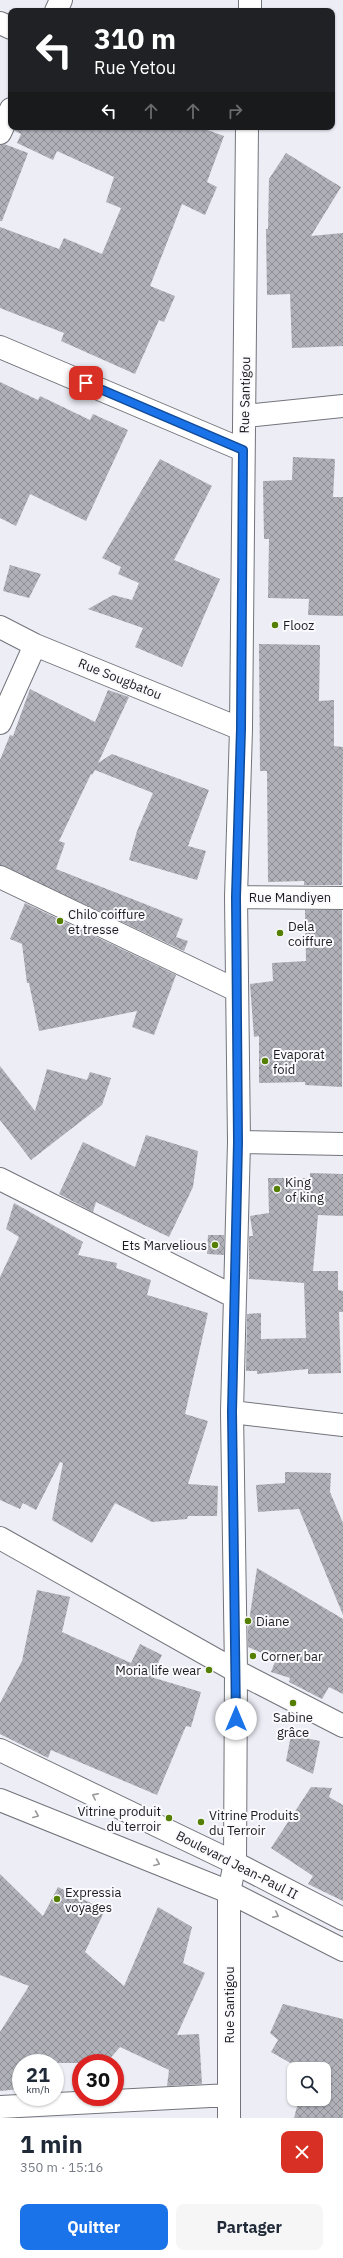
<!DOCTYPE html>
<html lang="fr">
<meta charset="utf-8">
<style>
body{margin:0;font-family:"IBM Plex Sans",sans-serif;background:#f6f6f7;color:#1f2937;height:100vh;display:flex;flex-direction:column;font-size:15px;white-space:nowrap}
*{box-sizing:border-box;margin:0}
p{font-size:13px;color:#747a83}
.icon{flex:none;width:22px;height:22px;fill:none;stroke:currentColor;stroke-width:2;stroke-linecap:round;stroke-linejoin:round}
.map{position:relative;height:2118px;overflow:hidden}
.drawer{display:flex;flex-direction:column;background:#fff;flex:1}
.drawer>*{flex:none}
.top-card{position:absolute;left:8px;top:8px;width:327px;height:122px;border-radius:8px;box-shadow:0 1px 3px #0004;background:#202124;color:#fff;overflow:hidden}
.tools{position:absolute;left:287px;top:2062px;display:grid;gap:8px}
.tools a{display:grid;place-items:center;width:44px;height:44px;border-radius:8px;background:#fff;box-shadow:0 1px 3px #0004;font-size:20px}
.speed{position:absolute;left:12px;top:2054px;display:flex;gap:8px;font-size:20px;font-weight:700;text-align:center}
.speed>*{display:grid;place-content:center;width:52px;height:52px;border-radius:50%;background:#fff;box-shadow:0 1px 3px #0004;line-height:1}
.speed small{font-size:10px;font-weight:400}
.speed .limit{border:6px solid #d22;background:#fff;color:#111}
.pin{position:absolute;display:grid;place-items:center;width:34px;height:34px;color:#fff;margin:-17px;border-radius:8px;box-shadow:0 2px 6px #0006}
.me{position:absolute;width:44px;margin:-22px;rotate:0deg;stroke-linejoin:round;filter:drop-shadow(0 0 3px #0008)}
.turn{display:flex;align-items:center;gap:14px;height:84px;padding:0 20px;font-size:18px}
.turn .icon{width:52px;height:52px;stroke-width:2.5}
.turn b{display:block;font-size:28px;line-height:34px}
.lanes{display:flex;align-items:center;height:38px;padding:0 20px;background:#0003;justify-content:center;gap:20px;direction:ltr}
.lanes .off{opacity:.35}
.round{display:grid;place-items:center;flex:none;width:42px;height:42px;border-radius:8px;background:#f6f6f7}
.overview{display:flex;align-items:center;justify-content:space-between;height:68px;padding:0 20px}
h1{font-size:24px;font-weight:800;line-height:30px}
.primary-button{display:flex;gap:8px;margin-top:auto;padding:8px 20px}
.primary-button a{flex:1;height:46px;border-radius:8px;background:#1a73e8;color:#fff;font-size:16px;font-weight:800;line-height:46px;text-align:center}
.primary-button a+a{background:#f6f6f7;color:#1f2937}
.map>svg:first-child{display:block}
.building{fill:url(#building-cross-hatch)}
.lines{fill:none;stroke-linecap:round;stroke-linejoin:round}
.minor-casing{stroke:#73747b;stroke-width:24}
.secondary-casing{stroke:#73747b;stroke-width:24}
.minor{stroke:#fff;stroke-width:22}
.secondary{stroke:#fff;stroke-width:22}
.oneway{stroke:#99999a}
.route-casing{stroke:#114b97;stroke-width:10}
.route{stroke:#1a73e8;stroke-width:7}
.poi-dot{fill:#547f01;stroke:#fafafe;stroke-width:1.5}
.labels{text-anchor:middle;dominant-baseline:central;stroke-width:4;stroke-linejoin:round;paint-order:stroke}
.street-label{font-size:13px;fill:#1c1c1f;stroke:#fafafe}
.poi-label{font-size:13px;fill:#1c1c1f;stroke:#fafafe;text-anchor:start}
</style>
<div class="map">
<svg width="343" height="2118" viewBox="0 0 343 2118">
<defs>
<pattern id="building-cross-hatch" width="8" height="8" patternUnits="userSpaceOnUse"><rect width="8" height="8" fill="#afb0b8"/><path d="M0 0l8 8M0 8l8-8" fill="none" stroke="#8e8e95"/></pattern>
</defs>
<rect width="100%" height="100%" fill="#ecedf5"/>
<path class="building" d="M16 127H199L224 136 207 182 217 187 205 215 182 204 150 286 175 296 164 322 159 320 135 374 61 341 64 333 0 308V227L59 249 64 238 102 254 121 208 106 202 114 177 57 151 53 160 17 143 21 134 15 131Z
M4 144 28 153 2 221H0V145Z
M286 153 341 187 311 236 343 233V346L292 348 290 294 267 295 266 229H268L269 179Z
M0 382 38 400 40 396 90 420 93 414 128 430 86 521 30 494 16 526 0 518Z
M293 457 335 459 333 497H343V616L308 615 309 599 268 598 269 539H264L263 481 292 480Z
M160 459 212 486 174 560 220 579 182 667 135 647 143 628 88 609 113 595 132 600 139 583 118 574 121 567 102 558Z
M10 565 41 574 29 598 3 591Z
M259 644 320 645 319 701 334 700V746L343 747 342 885H304V881L268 882 267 771H260Z
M30 689 95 722 108 690 129 697 98 763 112 754 209 790 188 846 206 851 197 880 129 860 137 831 153 793 95 770 92 775 91 774 59 841 65 843 56 869 183 919 176 937 188 941 184 951 0 865V760L10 735 13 736Z
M25 903 176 975 154 1035 132 1027 137 1011 39 1031 29 983H27L22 944 10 939Z
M305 910H342V1087L305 1085V1082L259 1083V1036L254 1037 250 984 273 981 272 963 306 961Z
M0 1066 35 1111 47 1069 87 1080 90 1072 111 1078 102 1105 31 1160 0 1120Z
M146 1135 198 1151 193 1187 169 1237 96 1202 93 1212 59 1194 83 1142 135 1167Z
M310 1173 343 1174V1216L318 1215 313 1271H338V1290L343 1291V1312H339L341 1373 308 1374V1369L257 1374V1371H246L247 1314 261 1313V1339L306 1338 304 1283 249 1279V1236H253L250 1216 269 1213 268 1178H310Z
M14 1203 83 1242 78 1255 117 1263 116 1268 151 1280 147 1295 208 1313 185 1414 208 1421 188 1484 218 1486 217 1516H188L187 1519 152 1522 115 1503 92 1543 52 1520 63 1463 60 1462 36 1510 23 1503 20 1509 0 1500V1277L19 1237 6 1229Z
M208 1235H224V1255L207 1254Z
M285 1472 331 1473 330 1492 343 1523V1615L299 1509 258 1512 256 1485 285 1483Z
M257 1568 343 1619V1694L329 1687 322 1699 289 1682 290 1678 271 1672 276 1659 248 1647V1628Z
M37 1590 70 1597 62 1632 131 1663 140 1644 162 1655 151 1677 201 1692 191 1727 186 1726 157 1795 51 1750 48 1758 0 1734V1703L22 1661Z
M291 1735 320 1741 313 1774 286 1761Z
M311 1787 332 1788 329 1797 343 1805V1901L308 1884 313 1876 271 1848Z
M0 1874 43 1916 58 1887 105 1910 85 1952 124 1986 158 1907 192 1927 183 1963 205 1973 177 2035 199 2034 202 2084 167 2086 169 2070 120 2047 106 2063H21V2089L0 2091V2032L29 1986 0 1975Z
M283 2004 343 2019V2118H294L299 2099H324V2069H301L271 2052 278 2040 270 2033Z"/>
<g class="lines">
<defs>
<path id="minor" d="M56 11 61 0
M250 11V0
M0 23 11 28
M0 133 11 109
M0 347 243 450
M246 416 343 406
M0 627 35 645 241 729
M0 723 35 645
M0 877 236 990
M236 897 343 898
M239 1142 343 1144
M0 1179 233 1296
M232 1412 343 1425
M0 1538 236 1671 343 1726
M0 2107 229 2095
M229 2118V1892L235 1863 236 1671 232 1412 239 1142 236 897 241 729 247 127"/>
<path id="secondary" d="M0 1750 235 1863 343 1919
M0 1800 229 1892 343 1950"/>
</defs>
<use href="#minor" class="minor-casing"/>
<use href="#secondary" class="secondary-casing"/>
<use href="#minor" class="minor"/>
<use href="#secondary" class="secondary"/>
</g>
<defs><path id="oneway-chevron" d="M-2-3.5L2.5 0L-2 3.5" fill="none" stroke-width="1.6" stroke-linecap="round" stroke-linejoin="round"/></defs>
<g class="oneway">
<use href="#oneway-chevron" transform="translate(95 1796) rotate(-154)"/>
<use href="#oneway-chevron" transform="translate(36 1815) rotate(22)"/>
<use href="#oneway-chevron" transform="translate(157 1863) rotate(22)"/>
<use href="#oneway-chevron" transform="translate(276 1915) rotate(27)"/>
</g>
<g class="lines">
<defs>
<path id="route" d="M86 383 243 450 241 729 236 897 238 1142 232 1412 236 1719"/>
</defs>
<use href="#route" class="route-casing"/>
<use href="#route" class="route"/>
</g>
<g class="poi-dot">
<circle cx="275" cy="625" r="4"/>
<circle cx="60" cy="921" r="4"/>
<circle cx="280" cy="933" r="4"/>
<circle cx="265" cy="1061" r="4"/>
<circle cx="277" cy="1189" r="4"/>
<circle cx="215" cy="1245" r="4"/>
<circle cx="248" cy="1621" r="4"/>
<circle cx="253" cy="1656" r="4"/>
<circle cx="209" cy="1670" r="4"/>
<circle cx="293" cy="1703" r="4"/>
<circle cx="169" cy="1818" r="4"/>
<circle cx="201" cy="1822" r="4"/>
<circle cx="57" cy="1899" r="4"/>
</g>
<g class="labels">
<g class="street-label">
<text transform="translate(245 395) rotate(-89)">Rue Santigou</text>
<text transform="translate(120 679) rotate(22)">Rue Sougbatou</text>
<text x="290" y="897">Rue Mandiyen</text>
<text transform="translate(237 1865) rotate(27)">Boulevard Jean-Paul II</text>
<text transform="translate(229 2005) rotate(-90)">Rue Santigou</text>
</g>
<g class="poi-label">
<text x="283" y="625">Flooz</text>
<text x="68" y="914">Chilo coiffure<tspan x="68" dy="15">et tresse</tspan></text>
<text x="288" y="926">Dela<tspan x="288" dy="15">coiffure</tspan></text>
<text x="273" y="1054">Evaporat<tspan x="273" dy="15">foid</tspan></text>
<text x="285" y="1182">King<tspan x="285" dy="15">of king</tspan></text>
<text x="207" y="1245" text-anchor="end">Ets Marvelious</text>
<text x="256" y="1621">Diane</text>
<text x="261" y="1656">Corner bar</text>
<text x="201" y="1670" text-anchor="end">Moria life wear</text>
<text x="293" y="1717" text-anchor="middle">Sabine<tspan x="293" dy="15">grâce</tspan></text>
<text x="161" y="1811" text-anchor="end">Vitrine produit<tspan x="161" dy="15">du terroir</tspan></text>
<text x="209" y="1815">Vitrine Produits<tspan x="209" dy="15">du Terroir</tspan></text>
<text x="65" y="1892">Expressia<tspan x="65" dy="15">voyages</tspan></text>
</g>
</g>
</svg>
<div class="tools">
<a><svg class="icon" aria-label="search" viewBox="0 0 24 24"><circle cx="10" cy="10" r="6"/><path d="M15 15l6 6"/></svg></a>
</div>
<div class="speed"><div>21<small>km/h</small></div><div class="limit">30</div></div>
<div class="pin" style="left:86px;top:383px;background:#d93025"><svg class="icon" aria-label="arrive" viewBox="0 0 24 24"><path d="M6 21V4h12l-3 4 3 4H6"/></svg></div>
<svg class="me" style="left:236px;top:1719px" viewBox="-20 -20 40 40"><circle r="19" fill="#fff"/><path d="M0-13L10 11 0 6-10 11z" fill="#1a73e8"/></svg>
<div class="top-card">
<div class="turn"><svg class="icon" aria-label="left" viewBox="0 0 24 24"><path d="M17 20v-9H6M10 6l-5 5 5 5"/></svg><div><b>310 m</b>Rue Yetou</div></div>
<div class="lanes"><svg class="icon" aria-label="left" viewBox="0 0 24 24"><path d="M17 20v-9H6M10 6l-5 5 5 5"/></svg><svg class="icon off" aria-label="ahead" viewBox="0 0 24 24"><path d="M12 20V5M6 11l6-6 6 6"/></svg><svg class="icon off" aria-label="ahead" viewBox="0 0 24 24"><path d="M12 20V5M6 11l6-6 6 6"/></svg><svg class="icon off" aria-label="right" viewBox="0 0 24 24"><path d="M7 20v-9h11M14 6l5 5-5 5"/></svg></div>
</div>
</div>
<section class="drawer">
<div class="overview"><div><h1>1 min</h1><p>350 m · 15:16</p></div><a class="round" style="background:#d93025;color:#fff"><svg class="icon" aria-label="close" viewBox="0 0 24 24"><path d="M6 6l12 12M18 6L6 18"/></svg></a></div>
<div class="primary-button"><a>Quitter</a><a>Partager</a></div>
</section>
